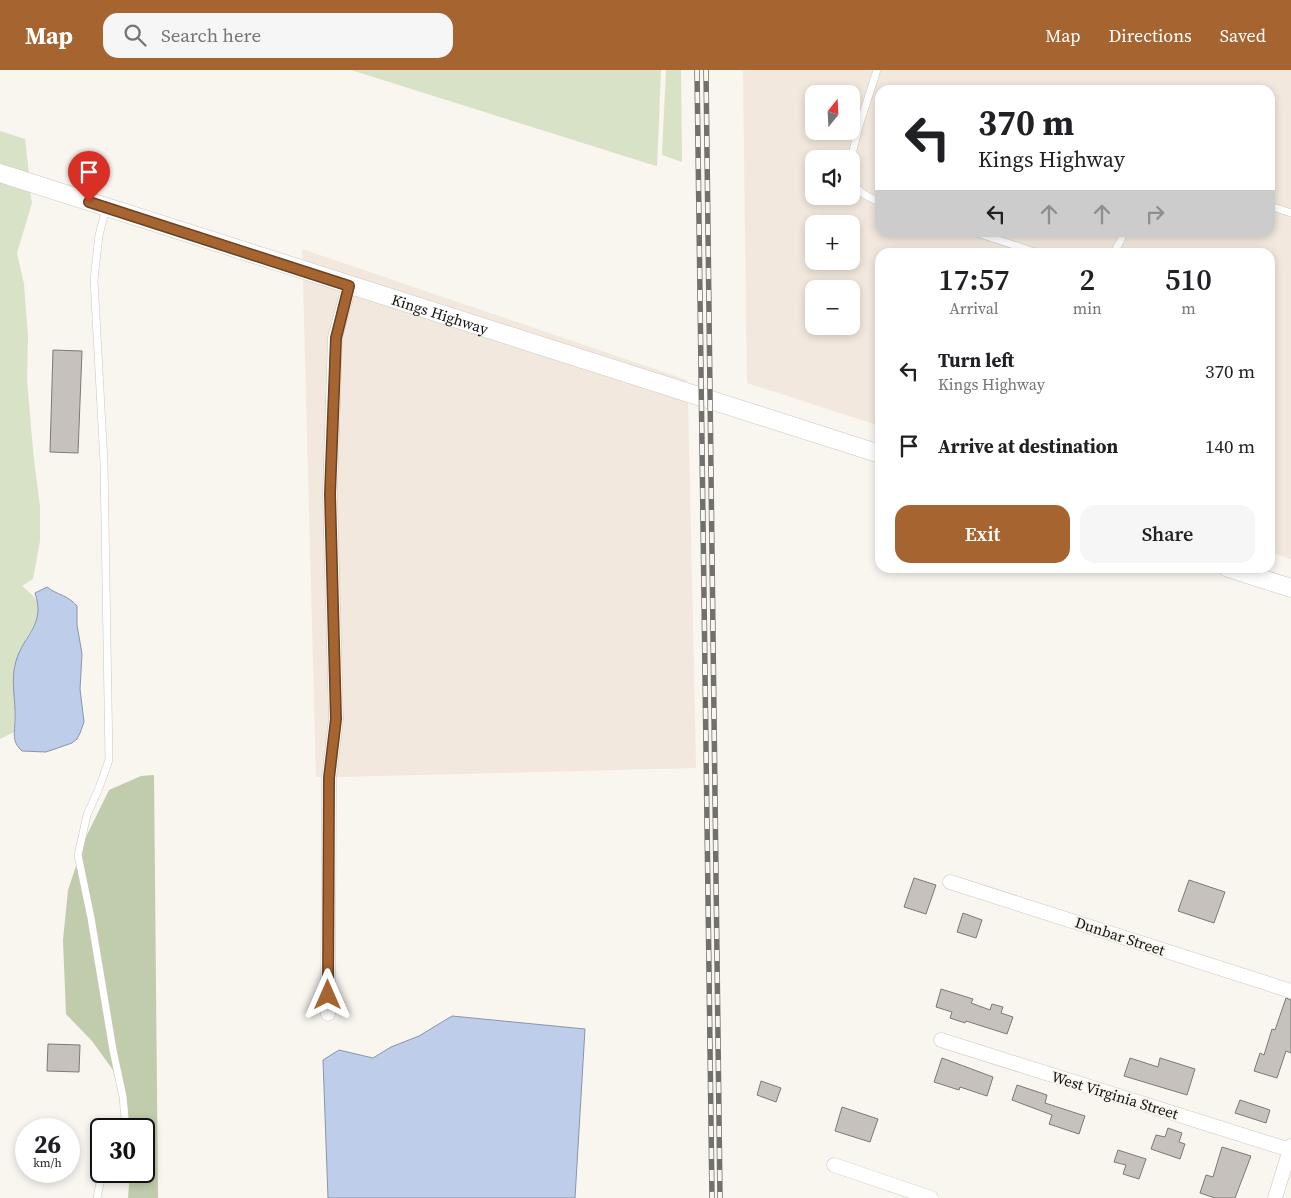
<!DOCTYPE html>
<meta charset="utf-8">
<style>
body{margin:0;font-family:"Source Serif 4",serif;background:#f6f6f6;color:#202124;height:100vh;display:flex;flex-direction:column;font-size:19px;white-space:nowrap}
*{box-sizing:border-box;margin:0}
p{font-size:16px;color:#757577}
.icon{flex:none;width:28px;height:28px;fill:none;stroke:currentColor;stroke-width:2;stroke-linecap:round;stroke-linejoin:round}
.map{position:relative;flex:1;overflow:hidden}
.details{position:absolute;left:875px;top:178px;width:400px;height:325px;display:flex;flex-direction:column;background:#fff;border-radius:15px;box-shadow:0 2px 8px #0003}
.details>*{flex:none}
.top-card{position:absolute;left:875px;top:15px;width:400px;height:152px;border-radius:15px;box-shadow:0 2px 8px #0003;background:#fff;color:#202124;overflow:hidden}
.needle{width:32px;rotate:18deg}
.fabs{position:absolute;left:805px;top:15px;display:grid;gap:10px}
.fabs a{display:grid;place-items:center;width:55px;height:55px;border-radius:10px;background:#fff;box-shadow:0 2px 8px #0003;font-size:25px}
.speed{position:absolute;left:15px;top:1048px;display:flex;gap:10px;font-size:25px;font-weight:700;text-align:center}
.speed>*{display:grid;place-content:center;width:65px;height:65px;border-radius:50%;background:#fff;box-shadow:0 2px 8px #0003;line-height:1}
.speed small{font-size:12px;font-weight:400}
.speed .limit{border:2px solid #111;border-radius:8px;background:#fff;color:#111}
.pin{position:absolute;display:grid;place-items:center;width:42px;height:42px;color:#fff;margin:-51px -21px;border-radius:50% 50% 50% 0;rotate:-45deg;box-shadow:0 0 5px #0007}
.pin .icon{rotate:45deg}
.me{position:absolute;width:55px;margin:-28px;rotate:0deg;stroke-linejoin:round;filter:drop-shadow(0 0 4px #0008)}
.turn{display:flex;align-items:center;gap:18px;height:105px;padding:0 20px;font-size:22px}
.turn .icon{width:65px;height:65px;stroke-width:2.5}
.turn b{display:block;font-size:35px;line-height:42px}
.lanes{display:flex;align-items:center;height:48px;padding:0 20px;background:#0003;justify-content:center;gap:25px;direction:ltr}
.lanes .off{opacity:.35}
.eta{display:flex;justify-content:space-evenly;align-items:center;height:85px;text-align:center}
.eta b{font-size:30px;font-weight:600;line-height:35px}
.action{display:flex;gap:10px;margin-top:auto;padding:10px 20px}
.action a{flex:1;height:58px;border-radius:15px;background:#a66430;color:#fff;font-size:20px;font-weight:600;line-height:58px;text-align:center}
.action a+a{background:#f6f6f6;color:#202124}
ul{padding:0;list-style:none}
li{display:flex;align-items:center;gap:15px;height:75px;padding:0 20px}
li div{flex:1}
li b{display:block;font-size:19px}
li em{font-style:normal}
header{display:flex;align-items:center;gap:30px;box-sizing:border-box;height:70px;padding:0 25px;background:#a66430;color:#fff}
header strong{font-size:24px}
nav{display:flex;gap:28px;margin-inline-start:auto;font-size:18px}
.search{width:350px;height:45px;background:#f6f6f6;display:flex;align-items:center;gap:12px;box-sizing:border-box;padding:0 18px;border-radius:15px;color:#757577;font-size:19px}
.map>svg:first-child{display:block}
.built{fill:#f2e8dd;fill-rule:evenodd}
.green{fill:#d8e2c6}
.forest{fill:#c1ccac}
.water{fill:#becdea;stroke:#8b95a9}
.building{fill:#c6c1bc;stroke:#7d7975}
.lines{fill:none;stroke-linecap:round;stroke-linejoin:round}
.service-casing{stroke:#cbc7c1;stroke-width:8}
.minor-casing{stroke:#cbc7c1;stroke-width:15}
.tertiary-casing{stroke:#cbc7c1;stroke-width:19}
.service{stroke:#fff;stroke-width:7}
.minor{stroke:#fff;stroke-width:14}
.tertiary{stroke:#fff;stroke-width:18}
.rail-casing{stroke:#72706c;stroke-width:5.5}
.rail{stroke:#f9f5ef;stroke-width:4;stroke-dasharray:11;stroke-linecap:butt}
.route-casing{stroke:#6c411f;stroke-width:12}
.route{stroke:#a66430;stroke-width:9}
.labels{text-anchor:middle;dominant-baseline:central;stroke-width:4;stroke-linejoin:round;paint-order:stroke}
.street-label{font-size:15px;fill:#131210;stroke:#f9f5ef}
</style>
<header>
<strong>Map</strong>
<div class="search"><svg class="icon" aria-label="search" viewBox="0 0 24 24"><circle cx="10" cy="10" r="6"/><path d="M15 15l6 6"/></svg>Search here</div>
<nav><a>Map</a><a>Directions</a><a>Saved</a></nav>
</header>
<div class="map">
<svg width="1291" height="1128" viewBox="0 0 1291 1128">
<rect width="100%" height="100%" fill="#f9f5ef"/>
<path class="built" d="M743 0H1291V489L1270 482V182H880V356L747 313ZM880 20H1270V162H880ZM814 24H851V61H814ZM814 89H851V126H814ZM814 154H851V191H814ZM814 219H851V256H814Z
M302 179 687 310V314L303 193Z
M303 209 341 221 329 268 323 425 329 649 322 707H316Z
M354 225 688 330 696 698 336 707V424L342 268Z"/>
<path class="green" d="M351 0H661L657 96H656Z
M666 0H681L682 92 662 85Z
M0 61 25 69 29 105 0 96Z
M0 111 30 121 32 133 17 183 24 214 28 267 27 310 31 357 34 390 40 436V471L33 509 22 516C30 523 40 529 39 541 38 554 26 564 23 576 16 602 15 635 14 662L0 669Z"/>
<path class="forest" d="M154 705 158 1128H128L130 1101H144V1059H131L113 1000 92 971 66 944 63 870 68 820 85 769 109 720 141 706Z"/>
<path class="water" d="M47 517C57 525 68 525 77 536V555L82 584 80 619 84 652 80 663 77 669 72 673 46 682 22 681C11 671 15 663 15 649 16 629 10 611 16 591 24 564 46 555 35 523Z
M452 946 585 959 575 1128H328L323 990 339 980 373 988 391 977 419 966Z"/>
<path class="building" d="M53 280 82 281 78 383 50 382Z
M914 808 936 815 926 844 904 837Z
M1189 810 1225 822 1214 853 1178 841Z
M963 843 982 850 976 868 957 862Z
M941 919 973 929 971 933 990 940 992 934 1003 937 1001 943 1013 947 1007 964 966 951 965 953 950 948 952 942 936 937Z
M1286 928 1291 930V983L1286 981 1277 1008 1254 1001 1260 983 1264 985 1272 959 1275 960Z
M48 974 80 975 79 1002 47 1001Z
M942 988 993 1007 987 1026 960 1017 959 1020 934 1012Z
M1130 988 1158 997 1160 988 1195 999 1187 1025 1124 1006Z
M761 1011 781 1018 776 1032 757 1025Z
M1017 1015 1047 1025 1045 1033 1085 1046 1079 1064 1049 1054 1052 1045 1012 1030Z
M1240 1030 1270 1040 1266 1053 1235 1043Z
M842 1037 878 1049 870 1072 835 1061Z
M1168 1058 1182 1063 1179 1072 1185 1074 1180 1089 1151 1079 1156 1065 1165 1067Z
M1222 1077 1251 1086 1235 1128H1215L1200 1123 1206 1105 1213 1107Z
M1118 1080 1146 1089 1139 1109 1123 1104 1126 1095 1114 1092Z"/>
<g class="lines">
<defs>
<path id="service" d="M851 89 859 56 877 0
M851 107C857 122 865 126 880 132
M1270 136 1291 143
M106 138 99 165 94 210 104 393 109 690 99 718 87 745 78 785 91 848 113 980 123 1027 126 1059
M974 162 1035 182
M1114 182 1121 170 1124 162
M97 1128 100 1113 106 1101"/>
<path id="minor" d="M950 812 1291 921
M328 944 329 708 336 649 330 424 335 268 349 216
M941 970 1290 1080
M834 1095 931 1128
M1275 1128 1291 1076"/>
<g id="tertiary">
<path id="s1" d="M0 103 880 384"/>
<path d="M1228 498 1291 518"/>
</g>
</defs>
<use href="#service" class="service-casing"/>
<use href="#minor" class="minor-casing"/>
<use href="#tertiary" class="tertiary-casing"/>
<use href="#service" class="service"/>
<use href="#minor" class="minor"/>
<use href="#tertiary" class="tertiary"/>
<defs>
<path id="rail" d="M697 0 712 1128
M706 0 720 1128"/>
</defs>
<use href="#rail" class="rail-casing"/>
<use href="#rail" class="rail"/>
</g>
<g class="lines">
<defs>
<path id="route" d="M89 132 349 216 336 268 330 424 336 649 329 708 328 925"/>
</defs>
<use href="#route" class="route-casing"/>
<use href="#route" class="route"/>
</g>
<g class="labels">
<g class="street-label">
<text stroke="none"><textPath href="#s1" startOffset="462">Kings Highway</textPath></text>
<text transform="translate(1120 866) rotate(18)">Dunbar Street</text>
<text transform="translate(1115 1025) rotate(17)">West Virginia Street</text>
</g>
</g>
</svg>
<div class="fabs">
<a><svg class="needle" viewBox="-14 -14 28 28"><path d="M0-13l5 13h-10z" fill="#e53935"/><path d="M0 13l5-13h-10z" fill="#757577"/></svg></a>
<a><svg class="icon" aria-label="sound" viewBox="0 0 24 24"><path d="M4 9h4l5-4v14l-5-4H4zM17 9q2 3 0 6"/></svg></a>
<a>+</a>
<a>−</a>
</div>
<div class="speed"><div>26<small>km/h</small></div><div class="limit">30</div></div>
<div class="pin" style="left:89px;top:132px;background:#d93025"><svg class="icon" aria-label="arrive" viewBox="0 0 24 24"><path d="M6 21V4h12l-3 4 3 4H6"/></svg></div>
<svg class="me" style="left:328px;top:925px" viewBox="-20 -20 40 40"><path d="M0-17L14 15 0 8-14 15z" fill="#a66430" stroke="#fff" stroke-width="4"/></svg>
<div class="top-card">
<div class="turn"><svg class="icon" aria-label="left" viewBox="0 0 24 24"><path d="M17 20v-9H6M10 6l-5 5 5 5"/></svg><div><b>370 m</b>Kings Highway</div></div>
<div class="lanes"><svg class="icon" aria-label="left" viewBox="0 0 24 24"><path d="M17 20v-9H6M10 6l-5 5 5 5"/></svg><svg class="icon off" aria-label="ahead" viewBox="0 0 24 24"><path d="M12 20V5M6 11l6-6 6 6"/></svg><svg class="icon off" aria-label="ahead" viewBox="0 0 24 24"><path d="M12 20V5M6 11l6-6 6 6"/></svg><svg class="icon off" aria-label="right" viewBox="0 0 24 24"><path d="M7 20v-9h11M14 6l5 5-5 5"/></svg></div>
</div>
<section class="details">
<div class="eta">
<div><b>17:57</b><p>Arrival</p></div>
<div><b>2</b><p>min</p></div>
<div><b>510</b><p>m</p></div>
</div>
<ul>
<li><svg class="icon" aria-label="left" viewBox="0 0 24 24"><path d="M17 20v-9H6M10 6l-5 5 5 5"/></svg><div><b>Turn left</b><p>Kings Highway</p></div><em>370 m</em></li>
<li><svg class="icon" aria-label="arrive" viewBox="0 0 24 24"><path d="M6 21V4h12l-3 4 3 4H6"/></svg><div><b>Arrive at destination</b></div><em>140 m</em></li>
</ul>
<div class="action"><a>Exit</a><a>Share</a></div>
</section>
</div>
